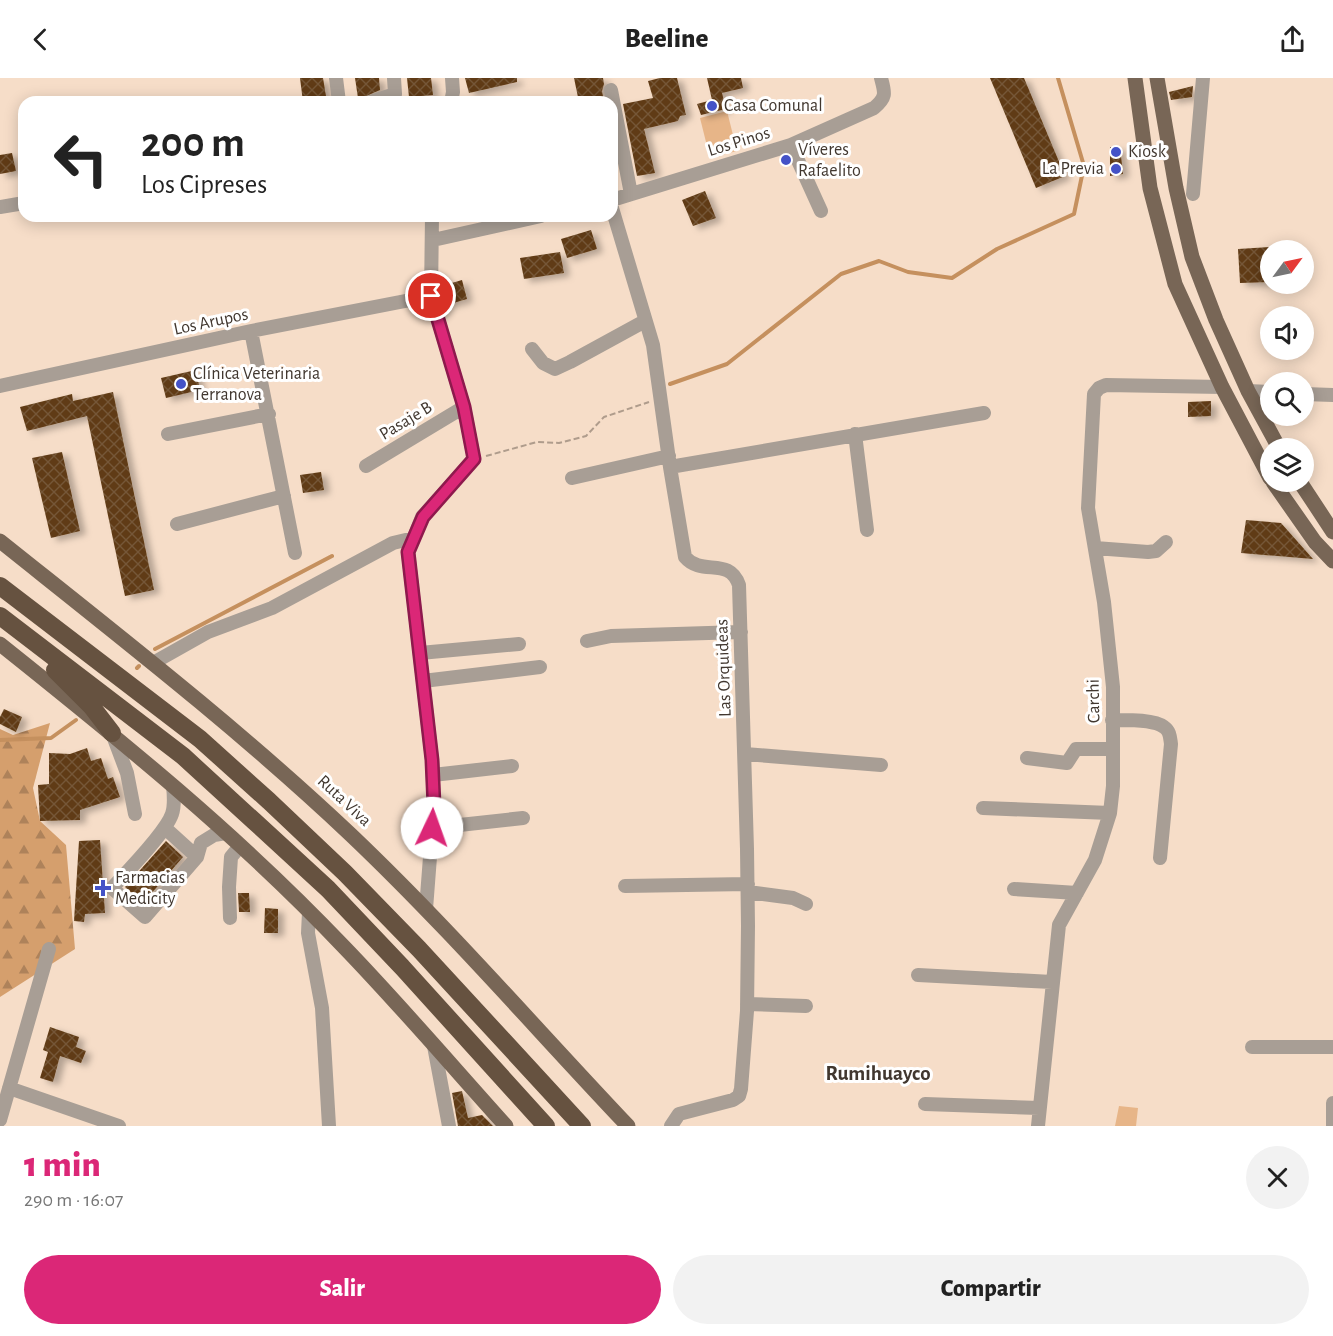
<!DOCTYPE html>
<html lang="es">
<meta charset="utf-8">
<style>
body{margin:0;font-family:"Alegreya Sans",sans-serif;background:#f2f2f2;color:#222;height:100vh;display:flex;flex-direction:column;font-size:22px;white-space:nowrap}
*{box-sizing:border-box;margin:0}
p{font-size:20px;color:#767676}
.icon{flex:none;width:33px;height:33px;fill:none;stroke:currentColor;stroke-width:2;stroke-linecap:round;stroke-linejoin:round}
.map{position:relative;height:1048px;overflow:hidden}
.panel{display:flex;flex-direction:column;background:#fff;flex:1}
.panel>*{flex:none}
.hud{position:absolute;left:18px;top:18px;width:600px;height:126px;border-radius:18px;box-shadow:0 3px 15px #0003;background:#fff;color:#222;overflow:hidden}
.needle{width:39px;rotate:57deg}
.tools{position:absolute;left:1260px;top:162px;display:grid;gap:12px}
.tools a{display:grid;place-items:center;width:54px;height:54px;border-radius:50%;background:#fff;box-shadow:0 3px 15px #0003;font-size:30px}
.pin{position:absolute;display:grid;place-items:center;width:51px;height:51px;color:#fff;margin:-26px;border:3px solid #fff;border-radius:50%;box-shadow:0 2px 6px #0007}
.me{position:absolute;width:66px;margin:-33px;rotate:3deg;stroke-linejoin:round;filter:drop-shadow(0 0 4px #0008)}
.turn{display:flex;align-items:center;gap:21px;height:126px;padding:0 24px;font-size:27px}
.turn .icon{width:78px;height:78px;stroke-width:2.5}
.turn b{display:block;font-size:42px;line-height:51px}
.round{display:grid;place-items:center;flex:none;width:63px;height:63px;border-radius:32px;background:#f2f2f2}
.overview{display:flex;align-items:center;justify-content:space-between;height:102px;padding:0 24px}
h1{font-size:36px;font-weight:800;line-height:45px;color:#db2777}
.primary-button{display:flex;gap:12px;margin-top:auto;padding:12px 24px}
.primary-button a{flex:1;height:69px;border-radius:36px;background:#db2777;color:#fff;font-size:24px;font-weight:800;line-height:69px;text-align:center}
.primary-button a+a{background:#f2f2f2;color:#222}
header{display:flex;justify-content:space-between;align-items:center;height:78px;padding:0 24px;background:#fff;font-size:27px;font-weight:800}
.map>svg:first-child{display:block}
.forest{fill:url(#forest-firs)}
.park{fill:#e7b588}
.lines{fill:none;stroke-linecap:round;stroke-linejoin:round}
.stream{stroke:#c5905e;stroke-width:4}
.building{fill:url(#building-cross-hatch);filter:url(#shadow)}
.path{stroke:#af9c8c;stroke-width:2;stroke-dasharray:6 3;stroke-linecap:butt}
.minor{stroke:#a89e95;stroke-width:14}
.major{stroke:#786656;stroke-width:15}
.highway{stroke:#665240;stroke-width:18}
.route-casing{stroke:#8e194d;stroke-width:15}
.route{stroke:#db2777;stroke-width:10}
.poi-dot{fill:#4452c7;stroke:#fff;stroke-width:2}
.labels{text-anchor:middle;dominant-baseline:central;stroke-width:6;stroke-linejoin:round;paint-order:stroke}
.poi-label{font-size:18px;fill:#41372f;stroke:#fff;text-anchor:start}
.street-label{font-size:18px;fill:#41372f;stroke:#fff}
.quarter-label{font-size:21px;font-weight:bold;fill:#41372f;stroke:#fff}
</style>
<header><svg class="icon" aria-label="back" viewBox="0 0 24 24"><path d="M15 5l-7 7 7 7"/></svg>Beeline<svg class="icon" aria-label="share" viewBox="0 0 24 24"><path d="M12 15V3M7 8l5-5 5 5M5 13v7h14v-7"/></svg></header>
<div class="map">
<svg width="1333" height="1048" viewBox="0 0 1333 1048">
<defs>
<pattern id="forest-firs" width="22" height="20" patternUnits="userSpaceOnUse" patternTransform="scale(1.5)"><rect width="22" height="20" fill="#d59f6d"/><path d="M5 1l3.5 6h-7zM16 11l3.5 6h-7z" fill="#ae825a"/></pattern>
<pattern id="building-cross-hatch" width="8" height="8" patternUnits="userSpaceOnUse" patternTransform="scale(1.5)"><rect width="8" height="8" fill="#603b14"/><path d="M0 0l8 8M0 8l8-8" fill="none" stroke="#745637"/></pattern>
<filter id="shadow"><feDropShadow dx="6" dy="3.5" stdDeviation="3" flood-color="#0004"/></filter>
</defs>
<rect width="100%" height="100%" fill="#f6ddc8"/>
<path class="forest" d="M50 645 33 710 40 743 66 767 75 871 0 919V651L13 657Z"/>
<path class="park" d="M727 33 737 73 710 80 700 40Z
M1119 1028 1138 1030 1136 1048H1115Z"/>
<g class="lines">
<path class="stream" d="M670 306 727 286 841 196 879 183 908 194 952 200 997 171 1074 136 1084 88 1058 0
M155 571 332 478
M137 590 139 588
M0 662 51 660 76 642"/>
</g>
<path class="building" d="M300 0H323L327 24H303Z
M355 0H379L380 12 364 19 358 20Z
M407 0H431L433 17 409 19Z
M465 0H517V4L469 15Z
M574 0H603L604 6 602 13 604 24H579Z
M660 0H677L686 37 680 38 678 43 644 51 655 95 637 98 623 26 653 20 648 3Z
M707 0H741L743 10 722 15 726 31 701 37 697 26 712 22Z
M990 0H1024L1065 98 1036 110Z
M1193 8 1192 19 1171 22 1169 14Z
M1110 69H1120L1123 96 1110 98Z
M12 75 16 93 0 96V77Z
M705 113 716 140 693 148 682 122Z
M591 152 597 171 567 180 561 161Z
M1270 169V204L1240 205 1238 171Z
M560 174 564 195 524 201 520 180Z
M462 202 467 221 450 226 445 207Z
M196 292 200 312 166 320 161 300Z
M113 314 154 512 125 518 87 338 27 353 20 329 72 316 73 323Z
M1211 323V338L1188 339V324Z
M62 374 80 453 51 460 32 380Z
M321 394 324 412 303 415 300 397Z
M1246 442 1281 445 1313 481 1241 475Z
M4 631 22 639 16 654 0 646V639Z
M87 670 91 683 101 680 108 701 113 699 120 719 80 732V742L40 743 38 707 49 706V675L70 676Z
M100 762 105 835 85 836 84 844 74 843 79 763Z
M166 763 183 779 143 825 125 809Z
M238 815H249L250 834H239Z
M265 830 278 831V855H264Z
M50 949 79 959 76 969 86 973 81 985 60 978 53 1004 40 1000 48 974 43 972Z
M462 1013 468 1040 482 1037 493 1048H458L452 1015Z"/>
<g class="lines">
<path class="path" d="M486 378 537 364 559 365 586 358 604 339 649 324"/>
<path class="minor" d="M336 0 339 24
M611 12 631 116
M371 24 395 16 394 0
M451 24 453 14 452 0
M791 67 821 133
M1193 116 1203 0
M612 122 791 67 874 30C887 19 885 15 881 0
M0 129 24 125
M612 130 653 267 670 389 685 479C702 499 729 478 739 507L747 771 748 848 747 933 741 1011 739 1018 733 1022 679 1036 671 1048
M433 162 541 138
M251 253 295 475
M532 271 543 285 555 291 570 284 645 243
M0 308 251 253 431 218
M1248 313 1270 314
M1304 316 1333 317
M168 356 269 336
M855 356 867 452
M366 388 464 329
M670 389 984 335
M572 400 669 378
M177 446 284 418
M1095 470 1148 474 1156 473 1166 464
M587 563 611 558 741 554
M420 575 519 566
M153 585 208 554 272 530 393 465 414 460
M423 603 540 589
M1112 642C1125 642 1154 641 1164 649 1170 653 1170 659 1171 666L1160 780
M112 655 127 695 135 736
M745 676 881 687
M1027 680 1067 685 1076 671H1113
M433 697 512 688
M173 708C174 717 175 727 172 736 166 754 127 794 112 810L145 839 197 779 201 765 214 757 226 755
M983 730 1110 735
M165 750 197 779
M432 750 523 740
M625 808 748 806
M1014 811 1077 815
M748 814 793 820 806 826
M426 831 434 727 432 682 408 474 422 439 474 381 464 329 431 218 432 138
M309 834 308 855 322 930 329 1048
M230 840 229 809 231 779 240 768
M918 897 1052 904
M747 926 806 928
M434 968 449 1048
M1252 969H1333
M9 1010 119 1048
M925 1026 1039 1030
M0 1042 49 871
M1038 1048 1059 847 1095 782 1110 735 1113 708V609L1104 524 1088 430 1094 316 1099 310 1106 307 1222 309
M1333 1048V1025"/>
<path class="major" d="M1135 0 1150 110 1175 206 1222 309 1270 400
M1157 0 1176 110 1192 179 1216 242 1248 313 1279 370
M1273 404 1315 464 1333 483
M1300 404 1333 454
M0 463C119 558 240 652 350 756 448 849 536 951 628 1048
M0 566C119 661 239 758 344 869 400 927 452 988 506 1048"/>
<path class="highway" d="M0 508 200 661 269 723 345 795 419 871 582 1048
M0 538 183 678 254 743 328 811 402 889 546 1048
M55 592 92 629 112 655"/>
</g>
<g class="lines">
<defs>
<path id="route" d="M431 218 464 329 474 381 423 439 408 474 432 682 434 727 432 750"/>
</defs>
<use href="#route" class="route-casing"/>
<use href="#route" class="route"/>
</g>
<g class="poi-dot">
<circle cx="712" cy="28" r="6"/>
<circle cx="1116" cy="74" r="6"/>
<circle cx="786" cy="82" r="6"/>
<circle cx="1116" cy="91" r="6"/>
<circle cx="181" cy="306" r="6"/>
<path d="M100 801h6v6h6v6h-6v6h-6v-6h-6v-6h6z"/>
</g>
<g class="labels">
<g class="poi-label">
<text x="724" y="28">Casa Comunal</text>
<text x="798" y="72">Víveres<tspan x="798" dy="21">Rafaelito</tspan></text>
<text x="1128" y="74">Kiosk</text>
<text x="1104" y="91" text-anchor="end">La Previa</text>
<text x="193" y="296">Clínica Veterinaria<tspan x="193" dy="21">Terranova</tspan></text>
<text x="115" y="800">Farmacias<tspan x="115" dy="21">Medicity</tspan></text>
</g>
<g class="street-label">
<text transform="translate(739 64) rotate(-17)">Los Pinos</text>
<text transform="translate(211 244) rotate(-12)">Los Arupos</text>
<text transform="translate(406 343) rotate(-31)">Pasaje B</text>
<text transform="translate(724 590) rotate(-92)">Las Orquideas</text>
<text transform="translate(1094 623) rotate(-91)">Carchi</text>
<text transform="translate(344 723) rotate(43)">Ruta Viva</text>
</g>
<g class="quarter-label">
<text x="878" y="995">Rumihuayco</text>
</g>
</g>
</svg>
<div class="tools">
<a><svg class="needle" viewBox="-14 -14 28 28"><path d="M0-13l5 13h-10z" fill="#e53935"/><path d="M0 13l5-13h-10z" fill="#767676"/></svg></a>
<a><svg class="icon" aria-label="sound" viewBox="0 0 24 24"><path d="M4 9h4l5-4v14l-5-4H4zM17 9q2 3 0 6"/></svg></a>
<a><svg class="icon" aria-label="search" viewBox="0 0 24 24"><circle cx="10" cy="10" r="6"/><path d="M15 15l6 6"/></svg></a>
<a><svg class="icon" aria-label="layers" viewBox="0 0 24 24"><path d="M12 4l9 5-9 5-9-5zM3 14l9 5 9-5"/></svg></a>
</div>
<div class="pin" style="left:431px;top:218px;background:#d93025"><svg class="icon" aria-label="arrive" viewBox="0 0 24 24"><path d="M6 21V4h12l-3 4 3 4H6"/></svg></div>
<svg class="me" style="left:432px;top:750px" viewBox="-20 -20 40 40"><circle r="19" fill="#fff"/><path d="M0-13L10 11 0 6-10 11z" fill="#db2777"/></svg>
<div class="hud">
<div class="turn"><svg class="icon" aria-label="left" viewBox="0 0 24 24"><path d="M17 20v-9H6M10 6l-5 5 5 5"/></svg><div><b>200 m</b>Los Cipreses</div></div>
</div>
</div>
<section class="panel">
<div class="overview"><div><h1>1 min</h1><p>290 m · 16:07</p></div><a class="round"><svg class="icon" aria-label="close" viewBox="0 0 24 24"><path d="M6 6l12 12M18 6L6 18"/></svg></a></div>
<div class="primary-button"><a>Salir</a><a>Compartir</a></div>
</section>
